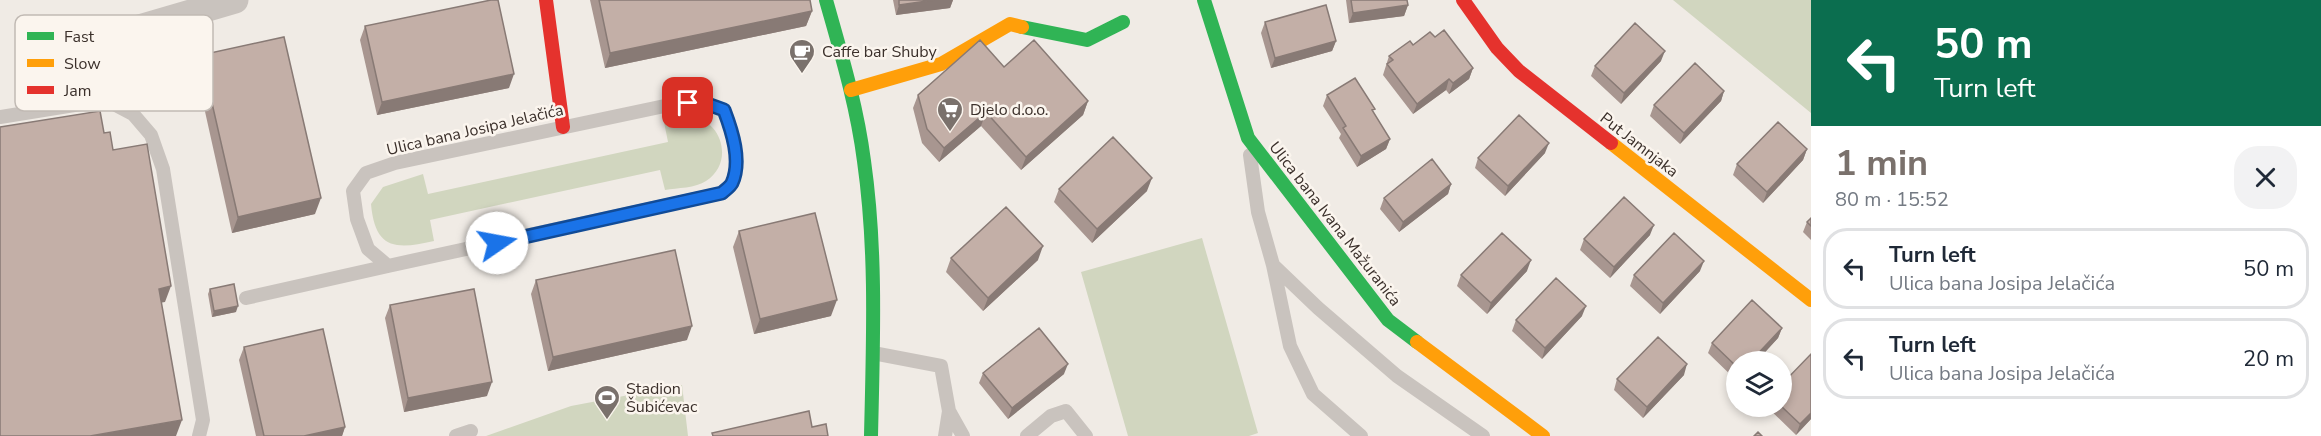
<!DOCTYPE html>
<meta charset="utf-8">
<style>
body{margin:0;font-family:"Nunito Sans",sans-serif;background:#f2f2f3;color:#1f2937;height:100vh;display:flex;flex-direction:column;font-size:22px;white-space:nowrap}
*{box-sizing:border-box;margin:0}
p{font-size:20px;color:#747a83}
.icon{flex:none;width:33px;height:33px;fill:none;stroke:currentColor;stroke-width:2;stroke-linecap:round;stroke-linejoin:round}
.map{position:relative;flex:1;overflow:hidden}
.side{display:flex;flex-direction:column;background:#fff;width:510px}
.side>*{flex:none}
.banner{background:#0b6e4f;color:#fff;overflow:hidden}
.fabs{position:absolute;left:1726px;top:351px;display:grid;gap:12px}
.fabs a{display:grid;place-items:center;width:66px;height:66px;border-radius:50%;background:#fff;box-shadow:0 3px 9px #0003;font-size:30px}
.pin{position:absolute;display:grid;place-items:center;width:51px;height:51px;color:#fff;margin:-26px;border-radius:12px;box-shadow:0 3px 9px #0006}
.me{position:absolute;width:66px;margin:-33px;rotate:78deg;stroke-linejoin:round;filter:drop-shadow(0 0 4px #0008)}
.turn{display:flex;align-items:center;gap:21px;height:126px;padding:0 24px;font-size:27px}
.turn .icon{width:78px;height:78px;stroke-width:2.5}
.turn b{display:block;font-size:42px;line-height:51px}
.round{display:grid;place-items:center;flex:none;width:63px;height:63px;border-radius:24px;background:#f2f2f3}
.summary{display:flex;align-items:center;justify-content:space-between;height:102px;padding:0 24px}
h1{font-size:36px;font-weight:700;line-height:45px;color:#7a716c}
ul{padding:0;list-style:none}
li{display:flex;align-items:center;gap:18px;height:81px;margin:0 12px 9px;padding:0 12px;border:3px solid #e0e1e3;border-radius:24px}
li div{flex:1}
li b{display:block;font-size:22px}
li em{font-style:normal}
main{display:flex;flex:1;min-height:0}
.map>svg:first-child{display:block}
.green{fill:#d1d6bf}
.lines{fill:none;stroke-linecap:round;stroke-linejoin:round}
.lane{stroke:#c9c3be;stroke-width:14}
.street{stroke:#c9c3be;stroke-width:27}
.fast{stroke:#30b455;stroke-width:14}
.slow{stroke:#ff9f0a;stroke-width:14}
.jam{stroke:#e5322d;stroke-width:14}
.wall{fill:#a89690}
.shaded-wall{fill:#887a75}
.building{fill:#c3afa7;stroke:#887a75;stroke-width:1.5}
.route-casing{stroke:#114b97;stroke-width:15}
.route{stroke:#1a73e8;stroke-width:10}
.labels{text-anchor:middle;dominant-baseline:central;stroke-width:5;stroke-linejoin:round;paint-order:stroke}
.poi-label{font-size:16px;fill:#3b302b;stroke:#fbf5ee;text-anchor:start}
.street-label{font-size:16px;fill:#3b302b;stroke:#fbf5ee}
.key{fill:#fbf5ee;stroke:#c1bab4;stroke-width:1.5}
.key-label{font-size:16px;fill:#3b302b}
</style>
<main>
<div class="map">
<svg width="1811" height="436" viewBox="0 0 1811 436">
<rect width="100%" height="100%" fill="#f0ebe5"/>
<path class="green" d="M1673 0H1811V113Z
M689 116C722 119 735 162 706 181 696 188 677 188 665 190L660 170 430 220 434 241C395 250 375 249 371 204L383 187 423 174 428 194 668 142 664 122Z
M1202 238 1258 433 1249 436H1128L1081 272Z
M682 385 688 436H486L571 406Z"/>
<g class="lines">
<path class="lane" d="M702 102 724 110C732 131 742 161 732 183 730 187 725 190 722 193L388 266 368 249 357 219 353 191 366 173 395 163 674 104Z
M0 117 93 102 114 104 133 114 151 135 163 169 203 420 199 436
M1250 155 1258 212 1273 265 1318 308 1397 376 1483 436
M1273 265 1290 346 1313 394 1361 436
M246 298 388 266
M873 353 941 366 949 411 963 436
M456 436 471 431
M945 436 949 411
M1027 436 1051 416 1066 411 1086 436"/>
<path class="street" d="M136 29 235 0"/>
<path class="fast" d="M826 0C841 53 857 106 864 161 877 252 873 345 871 436
M1204 0 1248 138 1388 320 1417 342
M1022 27 1087 40 1123 22"/>
<path class="slow" d="M851 90 941 64 1010 24 1022 27
M1611 143 1811 300
M1417 342 1543 436"/>
<path class="jam" d="M546 0 563 127
M1463 0 1497 48 1519 71 1611 143"/>
</g>
<path class="wall" d="M590 0H810L812 11 806 26 605 68Z
M893 0H953L950 8 896 15Z
M1346 0H1407L1408 5 1404 16 1349 23Z
M1265 22 1336 41 1332 51 1271 68 1261 33Z
M365 26 509 88 377 115 360 40Z
M1435 37 1473 68 1469 79 1449 94 1446 90 1413 114 1383 75 1389 56 1413 45Z
M201 55 315 214 232 233 196 71Z
M1661 61 1621 104 1591 76 1595 66Z
M1004 67 1088 101 1083 115 1021 170 981 126 939 162 922 143 913 108 918 95Z
M1724 91 1721 101 1680 144 1650 116 1654 105Z
M1327 95 1373 113 1390 139 1386 149 1357 167 1339 138 1341 134 1323 106Z
M1807 149 1803 160 1763 203 1733 175 1737 164Z
M1545 153 1505 196 1475 168 1478 158Z
M1451 184 1448 194 1399 232 1380 209 1384 198Z
M1059 189 1147 191 1092 243 1054 202Z
M1811 218V240L1803 232 1807 222Z
M739 231 831 316 754 334 733 247Z
M1650 235 1610 278 1580 250 1584 239Z
M951 258 1038 260 983 311 946 272Z
M1527 271 1487 314 1457 286 1461 275Z
M1700 271 1660 314 1630 286 1634 275Z
M536 280 687 340 548 371 531 294Z
M210 289 236 312 212 317 208 294Z
M390 305 487 396 404 412 385 318Z
M1582 316 1542 359 1512 331 1516 320Z
M1782 328 1778 338 1756 362H1737V381L1708 353 1712 343Z
M244 347 345 427 342 436H256L239 360Z
M1811 354V419L1796 435 1767 407 1782 406Z
M983 373 1064 374 1008 419 979 383Z
M1684 375 1643 418 1614 390 1617 379Z"/>
<path class="shaded-wall" d="M934 0H953L950 8 896 15 899 5Z
M1408 5 1404 16 1349 23 1353 13Z
M812 11 806 26 605 68 610 53Z
M1336 41 1332 51 1271 68 1275 58Z
M1665 51 1661 61 1621 104 1624 93Z
M1473 68 1469 79 1449 94 1453 83Z
M514 74 509 88 377 115 382 102Z
M1449 79 1446 90 1413 114 1417 104Z
M1724 91 1721 101 1680 144 1684 133Z
M1088 101 1083 115 1021 170 1026 157Z
M986 112 981 126 939 162 944 148Z
M1390 139 1386 149 1357 167 1361 156Z
M1549 143 1545 153 1505 196 1508 186Z
M1807 149 1803 160 1763 203 1767 192Z
M1152 178 1147 191 1092 243 1097 229Z
M1451 184 1448 194 1399 232 1403 222Z
M321 198 315 214 232 233 238 217Z
M1654 225 1650 235 1610 278 1614 267Z
M1043 246 1038 260 983 311 988 298Z
M1531 260 1527 271 1487 314 1491 303Z
M1704 261 1700 271 1660 314 1663 303Z
M171 286 165 302 153 304 159 289Z
M837 300 831 316 754 334 760 319Z
M238 306 236 312 212 317 214 311Z
M1586 306 1582 316 1542 359 1545 348Z
M692 326 687 340 548 371 553 357Z
M1782 328 1778 338 1756 362H1750Z
M1068 364 1064 374 1008 419 1012 408Z
M1687 364 1684 375 1643 418 1647 407Z
M492 382 487 396 404 412 408 398Z
M1811 413V419L1796 435 1800 424Z
M182 420 176 436H90Z
M345 427 342 436H304Z"/>
<path class="building" d="M491 0H498L514 74 382 102 365 26Z
M599 0H810L812 11 610 53Z
M899 0H934L899 5Z
M1351 0H1407L1408 5 1353 13Z
M1326 5 1336 41 1275 58 1265 22Z
M1635 23 1665 51 1624 93 1595 66Z
M1444 30 1473 68 1453 83 1449 79 1417 104 1387 64 1393 60 1389 56 1410 41 1413 45 1430 32 1435 37Z
M284 37 321 198 238 217 201 55Z
M980 40 1004 67 1034 40 1088 101 1026 157 986 112 944 148 927 129 918 95Z
M1695 63 1724 91 1684 133 1654 105Z
M1355 78 1375 109 1372 110 1390 139 1361 156 1343 128 1346 126 1327 95Z
M100 111 104 133 110 132 113 150 147 144 171 286 159 289 182 420 90 436H0V127Z
M1519 115 1549 143 1508 186 1478 158Z
M1778 122 1807 149 1767 192 1737 164Z
M1113 137 1152 178 1097 229 1059 189Z
M1432 159 1451 184 1403 222 1384 198Z
M1624 197 1654 225 1614 267 1584 239Z
M1006 207 1043 246 988 298 951 258Z
M815 213 837 300 760 319 739 231Z
M1811 218V226L1807 222Z
M1502 233 1531 260 1491 303 1461 275Z
M1674 233 1704 261 1663 303 1634 275Z
M675 250 692 326 553 357 536 280Z
M1556 278 1586 306 1545 348 1516 320Z
M234 284 238 306 214 311 210 289Z
M474 289 492 382 408 398 390 305Z
M1752 300 1782 328 1750 362H1737V367L1712 343Z
M1039 328 1068 364 1012 408 983 373Z
M323 329 345 427 304 436H264L244 347Z
M1658 337 1687 364 1647 407 1617 379Z
M1811 354V413L1800 424 1781 406H1782V384Z
M809 411 812 427 826 424 828 436H713L712 433Z
M1758 432 1762 436H1754Z"/>
<g class="lines">
<defs>
<path id="route" d="M497 243 722 193C725 190 730 187 732 183 742 161 732 131 724 110L702 102 688 103"/>
</defs>
<use href="#route" class="route-casing"/>
<use href="#route" class="route"/>
</g>
<defs>
<symbol id="cafe-pin" viewBox="-11 -11 22 30"><path d="M0 17L-7.5 6A9.5 9.5 0 1 1 7.5 6Z" fill="#7a716c" stroke="#fbf5ee"/><path d="M-5.5-4.5H6V0H3Q3 3.5 0 3.5H-2.5Q-5.5 3.5-5.5 0ZM3-3.2v2h1.7v-2ZM-6 4.5H4V6H-6Z" fill="#fff"/></symbol>
<symbol id="supermarket-pin" viewBox="-11 -11 22 30"><path d="M0 17L-7.5 6A9.5 9.5 0 1 1 7.5 6Z" fill="#7a716c" stroke="#fbf5ee"/><path d="M-6-5.5h2.5l.6 2H6L4.5 2H-2.5L-4.4-4H-6ZM-1.5 3.2a1.3 1.3 0 1 0 .1 0ZM3 3.2a1.3 1.3 0 1 0 .1 0Z" fill="#fff"/></symbol>
<symbol id="stadium-pin" viewBox="-11 -11 22 30"><path d="M0 17L-7.5 6A9.5 9.5 0 1 1 7.5 6Z" fill="#7a716c" stroke="#fbf5ee"/><path d="M0-5a6.5 5 0 1 0 0 10a6.5 5 0 1 0 0-10ZM-3.5-1.8h7v3.6h-7Z" fill="#fff"/></symbol>
</defs>
<g fill-rule="evenodd">
<use href="#cafe-pin" x="787" y="37" width="30" height="40"/>
<use href="#supermarket-pin" x="935" y="95" width="30" height="40"/>
<use href="#stadium-pin" x="592" y="383" width="30" height="40"/>
</g>
<g class="labels">
<g class="poi-label">
<text x="822" y="52">Caffe bar Shuby</text>
<text x="970" y="110">Djelo d.o.o.</text>
<text x="626" y="389">Stadion<tspan x="626" dy="18">Šubićevac</tspan></text>
</g>
<g class="street-label">
<text transform="translate(475 130) rotate(-13)">Ulica bana Josipa Jelačića</text>
<text transform="translate(1639 145) rotate(38)">Put Jamnjaka</text>
<text transform="translate(1335 224) rotate(52)">Ulica bana Ivana Mažuranića</text>
</g>
</g>
<rect x="15" y="15" width="198" height="96" rx="9" class="key"/>
<rect x="27" y="32" width="27" height="8" fill="#30b455"/>
<rect x="27" y="59" width="27" height="8" fill="#ff9f0a"/>
<rect x="27" y="86" width="27" height="8" fill="#e5322d"/>
<g class="key-label">
<text x="64" y="42">Fast</text>
<text x="64" y="69">Slow</text>
<text x="64" y="96">Jam</text>
</g>
</svg>
<div class="fabs">
<a><svg class="icon" aria-label="layers" viewBox="0 0 24 24"><path d="M12 4l9 5-9 5-9-5zM3 14l9 5 9-5"/></svg></a>
</div>
<div class="pin" style="left:688px;top:103px;background:#d93025"><svg class="icon" aria-label="arrive" viewBox="0 0 24 24"><path d="M6 21V4h12l-3 4 3 4H6"/></svg></div>
<svg class="me" style="left:497px;top:243px" viewBox="-20 -20 40 40"><circle r="19" fill="#fff"/><path d="M0-13L10 11 0 6-10 11z" fill="#1a73e8"/></svg>
</div>
<section class="side">
<div class="banner">
<div class="turn"><svg class="icon" aria-label="left" viewBox="0 0 24 24"><path d="M17 20v-9H6M10 6l-5 5 5 5"/></svg><div><b>50 m</b>Turn left</div></div>
</div>
<div class="summary"><div><h1>1 min</h1><p>80 m · 15:52</p></div><a class="round"><svg class="icon" aria-label="close" viewBox="0 0 24 24"><path d="M6 6l12 12M18 6L6 18"/></svg></a></div>
<ul>
<li><svg class="icon" aria-label="left" viewBox="0 0 24 24"><path d="M17 20v-9H6M10 6l-5 5 5 5"/></svg><div><b>Turn left</b><p>Ulica bana Josipa Jelačića</p></div><em>50 m</em></li>
<li><svg class="icon" aria-label="left" viewBox="0 0 24 24"><path d="M17 20v-9H6M10 6l-5 5 5 5"/></svg><div><b>Turn left</b><p>Ulica bana Josipa Jelačića</p></div><em>20 m</em></li>
</ul>
</section>
</main>
